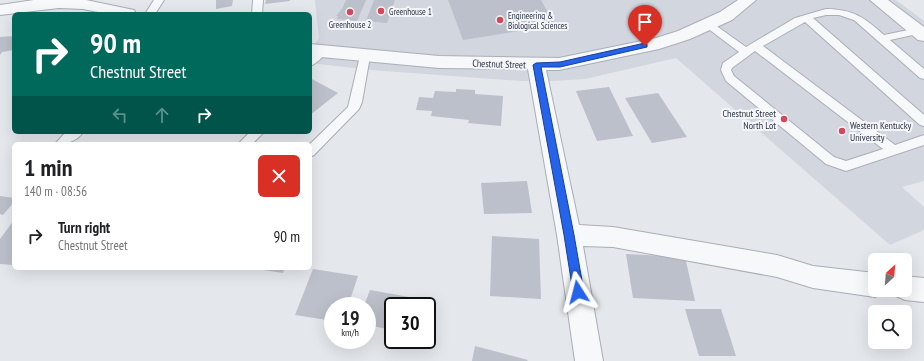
<!DOCTYPE html>
<meta charset="utf-8">
<style>
body{margin:0;font-family:"PT Sans Narrow",sans-serif;background:#f2f2f2;color:#202124;height:100vh;display:flex;flex-direction:column;font-size:15px;white-space:nowrap}
*{box-sizing:border-box;margin:0}
p{font-size:13px;color:#757577}
.icon{flex:none;width:22px;height:22px;fill:none;stroke:currentColor;stroke-width:2;stroke-linecap:round;stroke-linejoin:round}
.map{position:relative;flex:1;overflow:hidden}
.panel{position:absolute;left:12px;top:142px;width:300px;height:128px;display:flex;flex-direction:column;background:#fff;border-radius:6px;box-shadow:0 4px 16px #0002}
.panel>*{flex:none}
.banner{position:absolute;left:12px;top:12px;width:300px;height:122px;border-radius:6px;box-shadow:0 4px 16px #0002;background:#00695c;color:#fff;overflow:hidden}
.needle{width:26px;rotate:26deg}
.controls{position:absolute;left:868px;top:253px;display:grid;gap:8px}
.controls a{display:grid;place-items:center;width:44px;height:44px;border-radius:6px;background:#fff;box-shadow:0 4px 16px #0002;font-size:20px}
.speed{position:absolute;left:324px;top:297px;display:flex;gap:8px;font-size:20px;font-weight:700;text-align:center}
.speed>*{display:grid;place-content:center;width:52px;height:52px;border-radius:50%;background:#fff;box-shadow:0 4px 16px #0002;line-height:1}
.speed small{font-size:10px;font-weight:400}
.speed .limit{border:2px solid #111;border-radius:6px;background:#fff;color:#111}
.pin{position:absolute;display:grid;place-items:center;width:34px;height:34px;color:#fff;margin:-41px -17px;border-radius:50% 50% 50% 0;rotate:-45deg;box-shadow:0 0 4px #0007}
.pin .icon{rotate:45deg}
.me{position:absolute;width:44px;margin:-22px;rotate:351deg;stroke-linejoin:round;filter:drop-shadow(0 0 3px #0008)}
.turn{display:flex;align-items:center;gap:14px;height:84px;padding:0 12px;font-size:18px}
.turn .icon{width:52px;height:52px;stroke-width:2.5}
.turn b{display:block;font-size:28px;line-height:34px}
.lanes{display:flex;align-items:center;height:38px;padding:0 12px;background:#0003;justify-content:center;gap:20px;direction:ltr}
.lanes .off{opacity:.35}
.round{display:grid;place-items:center;flex:none;width:42px;height:42px;border-radius:6px;background:#f2f2f2}
.summary{display:flex;align-items:center;justify-content:space-between;height:68px;padding:0 12px}
h1{font-size:24px;font-weight:700;line-height:30px}
ul{padding:0;list-style:none}
li{display:flex;align-items:center;gap:12px;height:52px;padding:0 12px}
li div{flex:1}
li b{display:block;font-size:15px}
li em{font-style:normal}
.map>svg:first-child{display:block}
.built{fill:#d2d6de}
.building{fill:#bbc0ca}
.lines{fill:none;stroke-linecap:round;stroke-linejoin:round}
.service-casing{stroke:#a9aeb7;stroke-width:2}
.minor-casing{stroke:#a9aeb7;stroke-width:2}
.service{fill:#f7f8fa;fill-rule:evenodd}
.minor{fill:#f7f8fa;fill-rule:evenodd}
.route{fill:#2563eb;stroke:#184099}
.poi-dot{fill:#d1495b;stroke:#f4f6f9;stroke-width:1.5}
.labels{text-anchor:middle;dominant-baseline:central;stroke-width:4;stroke-linejoin:round;paint-order:stroke}
.far-poi-label{font-size:9px;fill:#2b3445;stroke:#f4f6f9;text-anchor:start}
.street-label{font-size:10px;fill:#2b3445;stroke:#f4f6f9}
.poi-label{font-size:10px;fill:#2b3445;stroke:#f4f6f9;text-anchor:end}
</style>
<div class="map">
<svg width="924" height="361" viewBox="0 0 924 361">
<rect width="100%" height="100%" fill="#e4e7ec"/>
<path class="built" d="M315 0H896L924 21V181L902 187 924 207V230L890 245 676 58 585 79 552 81H521L371 70 310 63V52L319 38Z"/>
<path class="building" d="M216 0H233L232 6 216 9Z
M266 0H290V1L265 4Z
M346 0H366L357 21 337 19 338 16H336L341 10H339L342 9Z
M374 0H395L387 23 366 21Z
M448 0H541L550 16 543 17 545 20 552 19 556 25 463 40Z
M14 36V50L2 52 0 55V37Z
M310 78 338 93 310 115Z
M609 87 633 136 597 141 576 91Z
M456 89 475 90V94L503 96 501 126 468 123 469 120 431 116 432 111 416 110 419 97 433 98 435 91 456 92Z
M658 93 687 137 652 143 625 98Z
M527 181 532 213 484 214 481 183Z
M0 196 14 198V202L3 215 0 214Z
M14 220V265L0 264V239Z
M492 236 539 239 541 299 490 296Z
M626 254 685 257 695 301 633 298Z
M249 268H285L283 273Z
M313 269 358 276 348 306H333V321L295 315Z
M370 290 420 299 418 306H393V330L367 325V306H364Z
M685 309H721L736 356H699Z
M475 346 528 360 527 361H472Z"/>
<g class="lines">
<defs>
<path id="service" d="M154 0H164L155 14H145Z
M253 0H263L262 14H252Z
M826 9C853 9 865 18 884 35L918 28 922 29 923 31 922 33 890 40 924 69V79L920 78 854 20 839 15H826L813 18 924 115V126L920 125 805 22 763 46 895 145 924 135V145L846 171 826 164 726 81 721 70 723 63 739 52 702 24 703 22H711L746 47 795 18ZM755 51 883 149 846 161 834 157 734 76 731 70 732 68Z
M321 49 325 50 326 52C323 57 316 64 310 66V56L317 50Z
M365 53 370 56 362 102 359 109 314 155 310 157V144L348 107 360 56Z
M67 132H83C77 142 65 144 55 144L63 135Z
M250 132H264L252 144H238Z"/>
<path id="minor" d="M34 0H86L134 10 136 14H108L83 9 59 8 0 15V5Z
M738 0H756L732 20 690 39 659 49 559 70H546L579 225 613 227 777 255 813 266 875 273V290H885L884 293 875 297 813 288 777 277 613 247 583 246 603 361H575L557 235 528 69 439 68 310 56V44L439 56 559 58 656 38 678 31 720 12Z
M870 0H888L924 27V41L918 40Z
M905 276 924 278V302L905 300 896 296 893 290H905Z"/>
</defs>
<use href="#service" class="service-casing"/>
<use href="#minor" class="minor-casing"/>
<use href="#service" class="service"/>
<use href="#minor" class="minor"/>
</g>
<path class="route" d="M645 43 647 44V47L560 67H541L574 235 584 292 582 296 578 297 575 296 573 292 564 235 533 65 536 63 560 62Z"/>
<g class="poi-dot">
<circle cx="381" cy="11" r="4"/>
<circle cx="350" cy="12" r="4"/>
<circle cx="500" cy="20" r="4"/>
<circle cx="784" cy="119" r="4"/>
<circle cx="842" cy="131" r="4"/>
</g>
<g class="labels">
<g class="far-poi-label">
<text x="389" y="11">Greenhouse 1</text>
<text x="508" y="15">Engineering &amp;<tspan x="508" dy="10">Biological Sciences</tspan></text>
<text x="350" y="24" text-anchor="middle">Greenhouse 2</text>
</g>
<g class="street-label">
<text transform="translate(499 64) rotate(2)">Chestnut Street</text>
</g>
<g class="poi-label">
<text x="776" y="113">Chestnut Street<tspan x="776" dy="12">North Lot</tspan></text>
<text x="850" y="125" text-anchor="start">Western Kentucky<tspan x="850" dy="12">University</tspan></text>
</g>
</g>
</svg>
<div class="controls">
<a><svg class="needle" viewBox="-14 -14 28 28"><path d="M0-13l5 13h-10z" fill="#e53935"/><path d="M0 13l5-13h-10z" fill="#757577"/></svg></a>
<a><svg class="icon" aria-label="search" viewBox="0 0 24 24"><circle cx="10" cy="10" r="6"/><path d="M15 15l6 6"/></svg></a>
</div>
<div class="speed"><div>19<small>km/h</small></div><div class="limit">30</div></div>
<div class="pin" style="left:645px;top:46px;background:#d93025"><svg class="icon" aria-label="arrive" viewBox="0 0 24 24"><path d="M6 21V4h12l-3 4 3 4H6"/></svg></div>
<svg class="me" style="left:578px;top:292px" viewBox="-20 -20 40 40"><path d="M0-17L14 15 0 8-14 15z" fill="#2563eb" stroke="#fff" stroke-width="4"/></svg>
<div class="banner">
<div class="turn"><svg class="icon" aria-label="right" viewBox="0 0 24 24"><path d="M7 20v-9h11M14 6l5 5-5 5"/></svg><div><b>90 m</b>Chestnut Street</div></div>
<div class="lanes"><svg class="icon off" aria-label="left" viewBox="0 0 24 24"><path d="M17 20v-9H6M10 6l-5 5 5 5"/></svg><svg class="icon off" aria-label="ahead" viewBox="0 0 24 24"><path d="M12 20V5M6 11l6-6 6 6"/></svg><svg class="icon" aria-label="right" viewBox="0 0 24 24"><path d="M7 20v-9h11M14 6l5 5-5 5"/></svg></div>
</div>
<section class="panel">
<div class="summary"><div><h1>1 min</h1><p>140 m · 08:56</p></div><a class="round" style="background:#d93025;color:#fff"><svg class="icon" aria-label="close" viewBox="0 0 24 24"><path d="M6 6l12 12M18 6L6 18"/></svg></a></div>
<ul>
<li><svg class="icon" aria-label="right" viewBox="0 0 24 24"><path d="M7 20v-9h11M14 6l5 5-5 5"/></svg><div><b>Turn right</b><p>Chestnut Street</p></div><em>90 m</em></li>
</ul>
</section>
</div>
